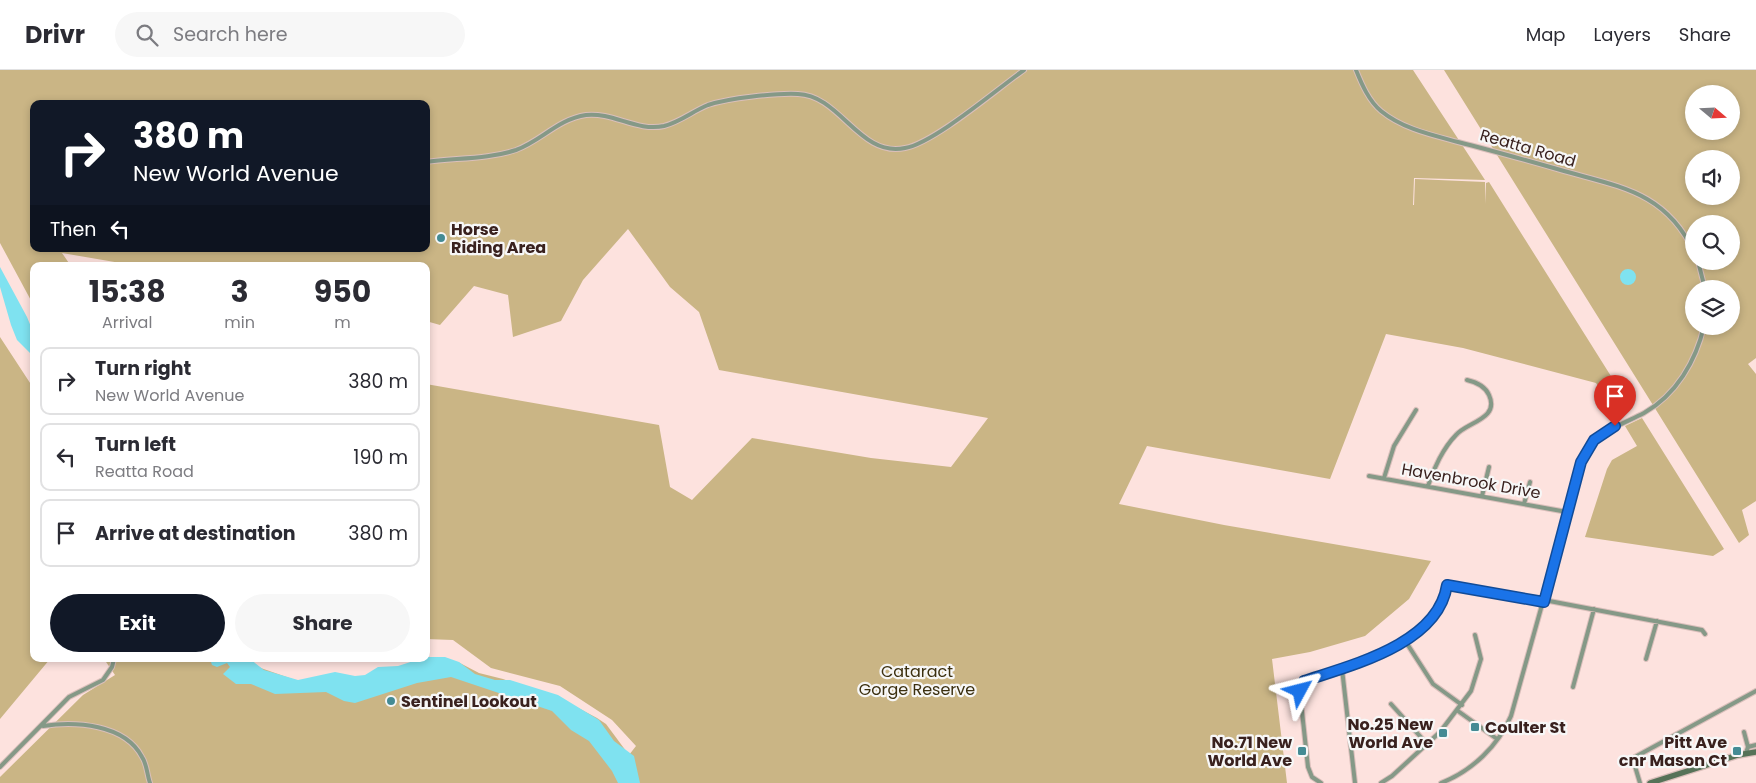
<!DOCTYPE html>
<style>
body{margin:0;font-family:Poppins,sans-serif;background:#f7f7f7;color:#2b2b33;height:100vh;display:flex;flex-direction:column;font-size:19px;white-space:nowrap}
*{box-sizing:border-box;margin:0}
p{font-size:16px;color:#7c7c81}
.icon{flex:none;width:28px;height:28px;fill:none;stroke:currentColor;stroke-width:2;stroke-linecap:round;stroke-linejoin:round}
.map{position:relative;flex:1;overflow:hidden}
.details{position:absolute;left:30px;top:192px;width:400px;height:400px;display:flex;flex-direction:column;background:#fff;border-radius:10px;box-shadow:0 2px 8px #0003}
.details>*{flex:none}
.top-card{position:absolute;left:30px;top:30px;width:400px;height:152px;border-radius:10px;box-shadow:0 2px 8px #0003;background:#111827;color:#fff;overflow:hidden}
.needle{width:32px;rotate:109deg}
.controls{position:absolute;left:1685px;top:15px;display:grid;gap:10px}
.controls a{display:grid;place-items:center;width:55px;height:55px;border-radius:50%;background:#fff;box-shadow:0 2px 8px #0003;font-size:25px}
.pin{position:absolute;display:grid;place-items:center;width:42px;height:42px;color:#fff;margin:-51px -21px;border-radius:50% 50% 50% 0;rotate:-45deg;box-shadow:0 0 5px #0007}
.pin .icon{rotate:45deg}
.me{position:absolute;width:55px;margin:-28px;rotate:52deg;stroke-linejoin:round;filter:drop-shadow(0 0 4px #0008)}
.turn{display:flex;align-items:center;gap:18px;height:105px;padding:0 20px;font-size:22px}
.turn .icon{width:65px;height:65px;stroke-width:2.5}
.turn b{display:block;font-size:35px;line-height:42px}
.then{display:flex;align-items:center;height:48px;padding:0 20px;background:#0003;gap:10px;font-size:19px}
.eta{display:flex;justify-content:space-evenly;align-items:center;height:85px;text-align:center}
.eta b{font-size:30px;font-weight:700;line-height:35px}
.cta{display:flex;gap:10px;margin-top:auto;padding:10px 20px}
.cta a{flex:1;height:58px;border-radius:30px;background:#111827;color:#fff;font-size:20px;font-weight:700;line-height:58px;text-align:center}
.cta a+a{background:#f7f7f7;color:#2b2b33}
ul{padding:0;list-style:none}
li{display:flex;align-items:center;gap:15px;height:68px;margin:0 10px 8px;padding:0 10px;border:2px solid #e1e1e2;border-radius:10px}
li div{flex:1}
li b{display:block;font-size:19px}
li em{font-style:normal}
header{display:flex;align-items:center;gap:30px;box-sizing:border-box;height:70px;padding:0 25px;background:#fff;border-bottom:1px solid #e1e1e2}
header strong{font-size:24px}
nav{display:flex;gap:28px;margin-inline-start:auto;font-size:18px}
.search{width:350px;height:45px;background:#f7f7f7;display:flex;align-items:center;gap:12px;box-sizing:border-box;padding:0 18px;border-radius:28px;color:#7c7c81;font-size:19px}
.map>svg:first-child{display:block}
.green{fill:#cab585;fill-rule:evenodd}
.water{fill:#7fe2f0}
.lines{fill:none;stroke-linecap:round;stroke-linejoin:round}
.street-casing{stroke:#dabfbb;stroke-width:6}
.secondary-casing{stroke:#dabfbb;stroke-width:8}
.street{stroke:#859987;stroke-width:4}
.secondary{stroke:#567258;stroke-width:5.5}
.route-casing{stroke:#114b97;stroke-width:12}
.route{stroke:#1a73e8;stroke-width:9}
.poi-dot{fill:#448b94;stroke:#f7f7f7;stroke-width:2}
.labels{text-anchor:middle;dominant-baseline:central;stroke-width:4.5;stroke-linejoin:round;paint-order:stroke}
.street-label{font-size:16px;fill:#39211e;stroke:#f7f7f7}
.poi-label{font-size:16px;font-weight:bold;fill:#39211e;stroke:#f7f7f7;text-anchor:start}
.park-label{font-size:16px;fill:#3c3010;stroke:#f7f7f7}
</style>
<header>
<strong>Drivr</strong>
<div class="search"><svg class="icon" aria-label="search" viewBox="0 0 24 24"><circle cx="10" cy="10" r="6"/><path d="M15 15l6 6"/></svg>Search here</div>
<nav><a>Map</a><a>Layers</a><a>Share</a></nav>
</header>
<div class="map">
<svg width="1756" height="713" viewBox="0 0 1756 713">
<rect width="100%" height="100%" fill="#fde2de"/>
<path class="green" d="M0 0H1413L1485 110 1414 108 1413 135 1485 136 1414 135 1415 109 1485 112V134L1486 113 1489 112 1631 338 1619 345 1596 313 1463 278 1386 264 1330 409 1147 376 1119 434 1224 455 1431 491 1409 529 1365 566 1310 582 1272 589 1287 713H0V707L83 625 115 605 104 589H244L255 596 327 621 458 592 479 603 503 609 567 632 597 648 606 654 629 685 636 676 612 650 560 616 491 598 453 570 426 569V314L659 355 670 417 692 430 752 368 871 388 951 397 988 348 719 300 699 242 670 217 628 159 583 210 561 251 513 267 508 225 474 216 440 255 426 251V196H138L62 183 71 196H34V236L0 173ZM34 34H426V179H34Z
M1444 0H1756V288L1748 294 1756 304V431L1742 440 1749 465 1739 473ZM1694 24H1731V61H1694ZM1694 89H1731V126H1694ZM1694 154H1731V191H1694ZM1694 219H1731V256H1694Z
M0 267 34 319V589H50L0 649Z
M1642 348 1724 479 1713 486 1585 467 1607 399 1612 390 1637 376 1625 356Z"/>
<path class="water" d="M0 197 27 247 34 264V287L17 270 11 255 0 217Z
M1620 207a8 8 0 1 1 16 0a8 8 0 1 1-16 0Z
M426 587H445L459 592 475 604 495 610H510L558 625 599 650 614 671 634 686 640 713H618L612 701 589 671 571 660 552 641 451 607 417 613 355 633 344 631 326 622 275 624 251 614H236L223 604 230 597 227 593 217 597 212 595 210 589H250L264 600 298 610 335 602 355 606 365 605 378 597 398 596Z"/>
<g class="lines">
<defs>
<path id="street" d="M1356 0C1362 15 1369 31 1381 41 1403 59 1432 65 1458 72 1494 81 1529 91 1564 101 1620 117 1666 122 1694 182
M426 92C455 88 489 89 516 80 541 71 558 49 586 45 613 42 637 62 664 56 680 52 693 41 708 35 729 28 776 23 798 24 840 25 860 88 905 78 934 73 997 19 1024 0
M1698 191 1705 219
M1369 406 1567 442
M1384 408 1394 376 1416 340
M1428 416C1433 399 1444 377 1456 365 1467 352 1500 349 1489 325 1485 316 1476 312 1467 310
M1482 426 1489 397
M1524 434 1530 412
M1544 530 1702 560 1705 564
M1404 569 1433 614 1462 635
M1646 589 1657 551
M1342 599 1355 713
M1573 617 1594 539
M1391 634 1427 674
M1458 641 1497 669
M43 656C75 651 125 654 142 687 147 694 147 705 150 713
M1744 662 1748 677 1746 683
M1748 677 1756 675
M0 697 69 627 103 610 112 597 114 589
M1321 713 1312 707 1308 697 1300 623V618L1305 611C1352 594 1439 574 1447 515L1544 532
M1381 713 1392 706 1440 662 1471 621 1481 589 1475 565
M1441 713C1472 701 1498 676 1511 646L1584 384C1599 361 1621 355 1644 343 1676 325 1696 291 1704 256
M1640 713 1634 693 1635 687 1756 621"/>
<path id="secondary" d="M1650 713 1738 685 1756 682"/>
</defs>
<use href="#street" class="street-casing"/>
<use href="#secondary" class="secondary-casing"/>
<use href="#street" class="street"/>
<use href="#secondary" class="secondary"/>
</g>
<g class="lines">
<defs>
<path id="route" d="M1300 621 1304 611C1352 595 1438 574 1447 515L1544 532 1581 392 1594 370 1615 356"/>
</defs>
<use href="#route" class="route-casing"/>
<use href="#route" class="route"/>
</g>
<g class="poi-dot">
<circle cx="441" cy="168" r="5"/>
<circle cx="391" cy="631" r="5"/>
<rect x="1470" y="652" width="10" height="10" rx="2.5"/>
<rect x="1438" y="658" width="10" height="10" rx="2.5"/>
<rect x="1297" y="676" width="10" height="10" rx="2.5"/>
<rect x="1732" y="676" width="10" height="10" rx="2.5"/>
</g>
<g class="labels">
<g class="street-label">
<text transform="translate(1528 78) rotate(16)">Reatta Road</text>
<text transform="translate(1471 411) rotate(10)">Havenbrook Drive</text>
</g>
<g class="poi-label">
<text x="451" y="159">Horse<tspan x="451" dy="18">Riding Area</tspan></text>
<text x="401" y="631">Sentinel Lookout</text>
<text x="1433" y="654" text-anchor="end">No.25 New<tspan x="1433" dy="18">World Ave</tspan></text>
<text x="1485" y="657">Coulter St</text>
<text x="1292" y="672" text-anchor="end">No.71 New<tspan x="1292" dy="18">World Ave</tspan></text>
<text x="1727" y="672" text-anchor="end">Pitt Ave<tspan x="1727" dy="18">cnr Mason Ct</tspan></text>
</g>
<g class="park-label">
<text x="917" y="601">Cataract<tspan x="917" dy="18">Gorge Reserve</tspan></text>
</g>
</g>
</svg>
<div class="controls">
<a><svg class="needle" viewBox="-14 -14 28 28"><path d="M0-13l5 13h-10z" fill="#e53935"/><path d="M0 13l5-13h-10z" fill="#7c7c81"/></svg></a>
<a><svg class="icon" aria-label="sound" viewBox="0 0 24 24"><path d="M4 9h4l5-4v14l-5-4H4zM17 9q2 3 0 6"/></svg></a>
<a><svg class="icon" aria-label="search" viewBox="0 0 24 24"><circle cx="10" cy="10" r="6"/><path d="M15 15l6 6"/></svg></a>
<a><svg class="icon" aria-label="layers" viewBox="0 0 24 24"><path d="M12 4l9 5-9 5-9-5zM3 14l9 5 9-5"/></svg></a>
</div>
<div class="pin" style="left:1615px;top:356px;background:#d93025"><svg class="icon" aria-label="arrive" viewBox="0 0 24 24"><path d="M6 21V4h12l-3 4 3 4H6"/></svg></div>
<svg class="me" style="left:1300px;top:621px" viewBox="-20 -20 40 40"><path d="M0-17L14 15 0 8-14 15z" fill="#1a73e8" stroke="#fff" stroke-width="4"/></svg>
<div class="top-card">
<div class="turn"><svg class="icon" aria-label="right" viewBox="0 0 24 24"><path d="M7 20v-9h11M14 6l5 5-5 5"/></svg><div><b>380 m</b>New World Avenue</div></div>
<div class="then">Then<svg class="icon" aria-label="left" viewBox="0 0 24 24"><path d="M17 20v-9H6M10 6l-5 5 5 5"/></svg></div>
</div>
<section class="details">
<div class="eta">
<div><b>15:38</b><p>Arrival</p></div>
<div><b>3</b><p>min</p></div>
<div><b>950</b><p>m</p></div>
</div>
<ul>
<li><svg class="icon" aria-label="right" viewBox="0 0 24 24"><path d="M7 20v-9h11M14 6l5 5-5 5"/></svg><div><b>Turn right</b><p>New World Avenue</p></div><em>380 m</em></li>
<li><svg class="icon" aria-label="left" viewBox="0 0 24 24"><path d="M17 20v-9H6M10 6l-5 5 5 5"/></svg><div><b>Turn left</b><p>Reatta Road</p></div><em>190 m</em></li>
<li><svg class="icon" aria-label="arrive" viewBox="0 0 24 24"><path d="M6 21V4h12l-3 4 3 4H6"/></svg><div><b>Arrive at destination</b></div><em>380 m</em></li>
</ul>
<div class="cta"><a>Exit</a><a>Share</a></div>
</section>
</div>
